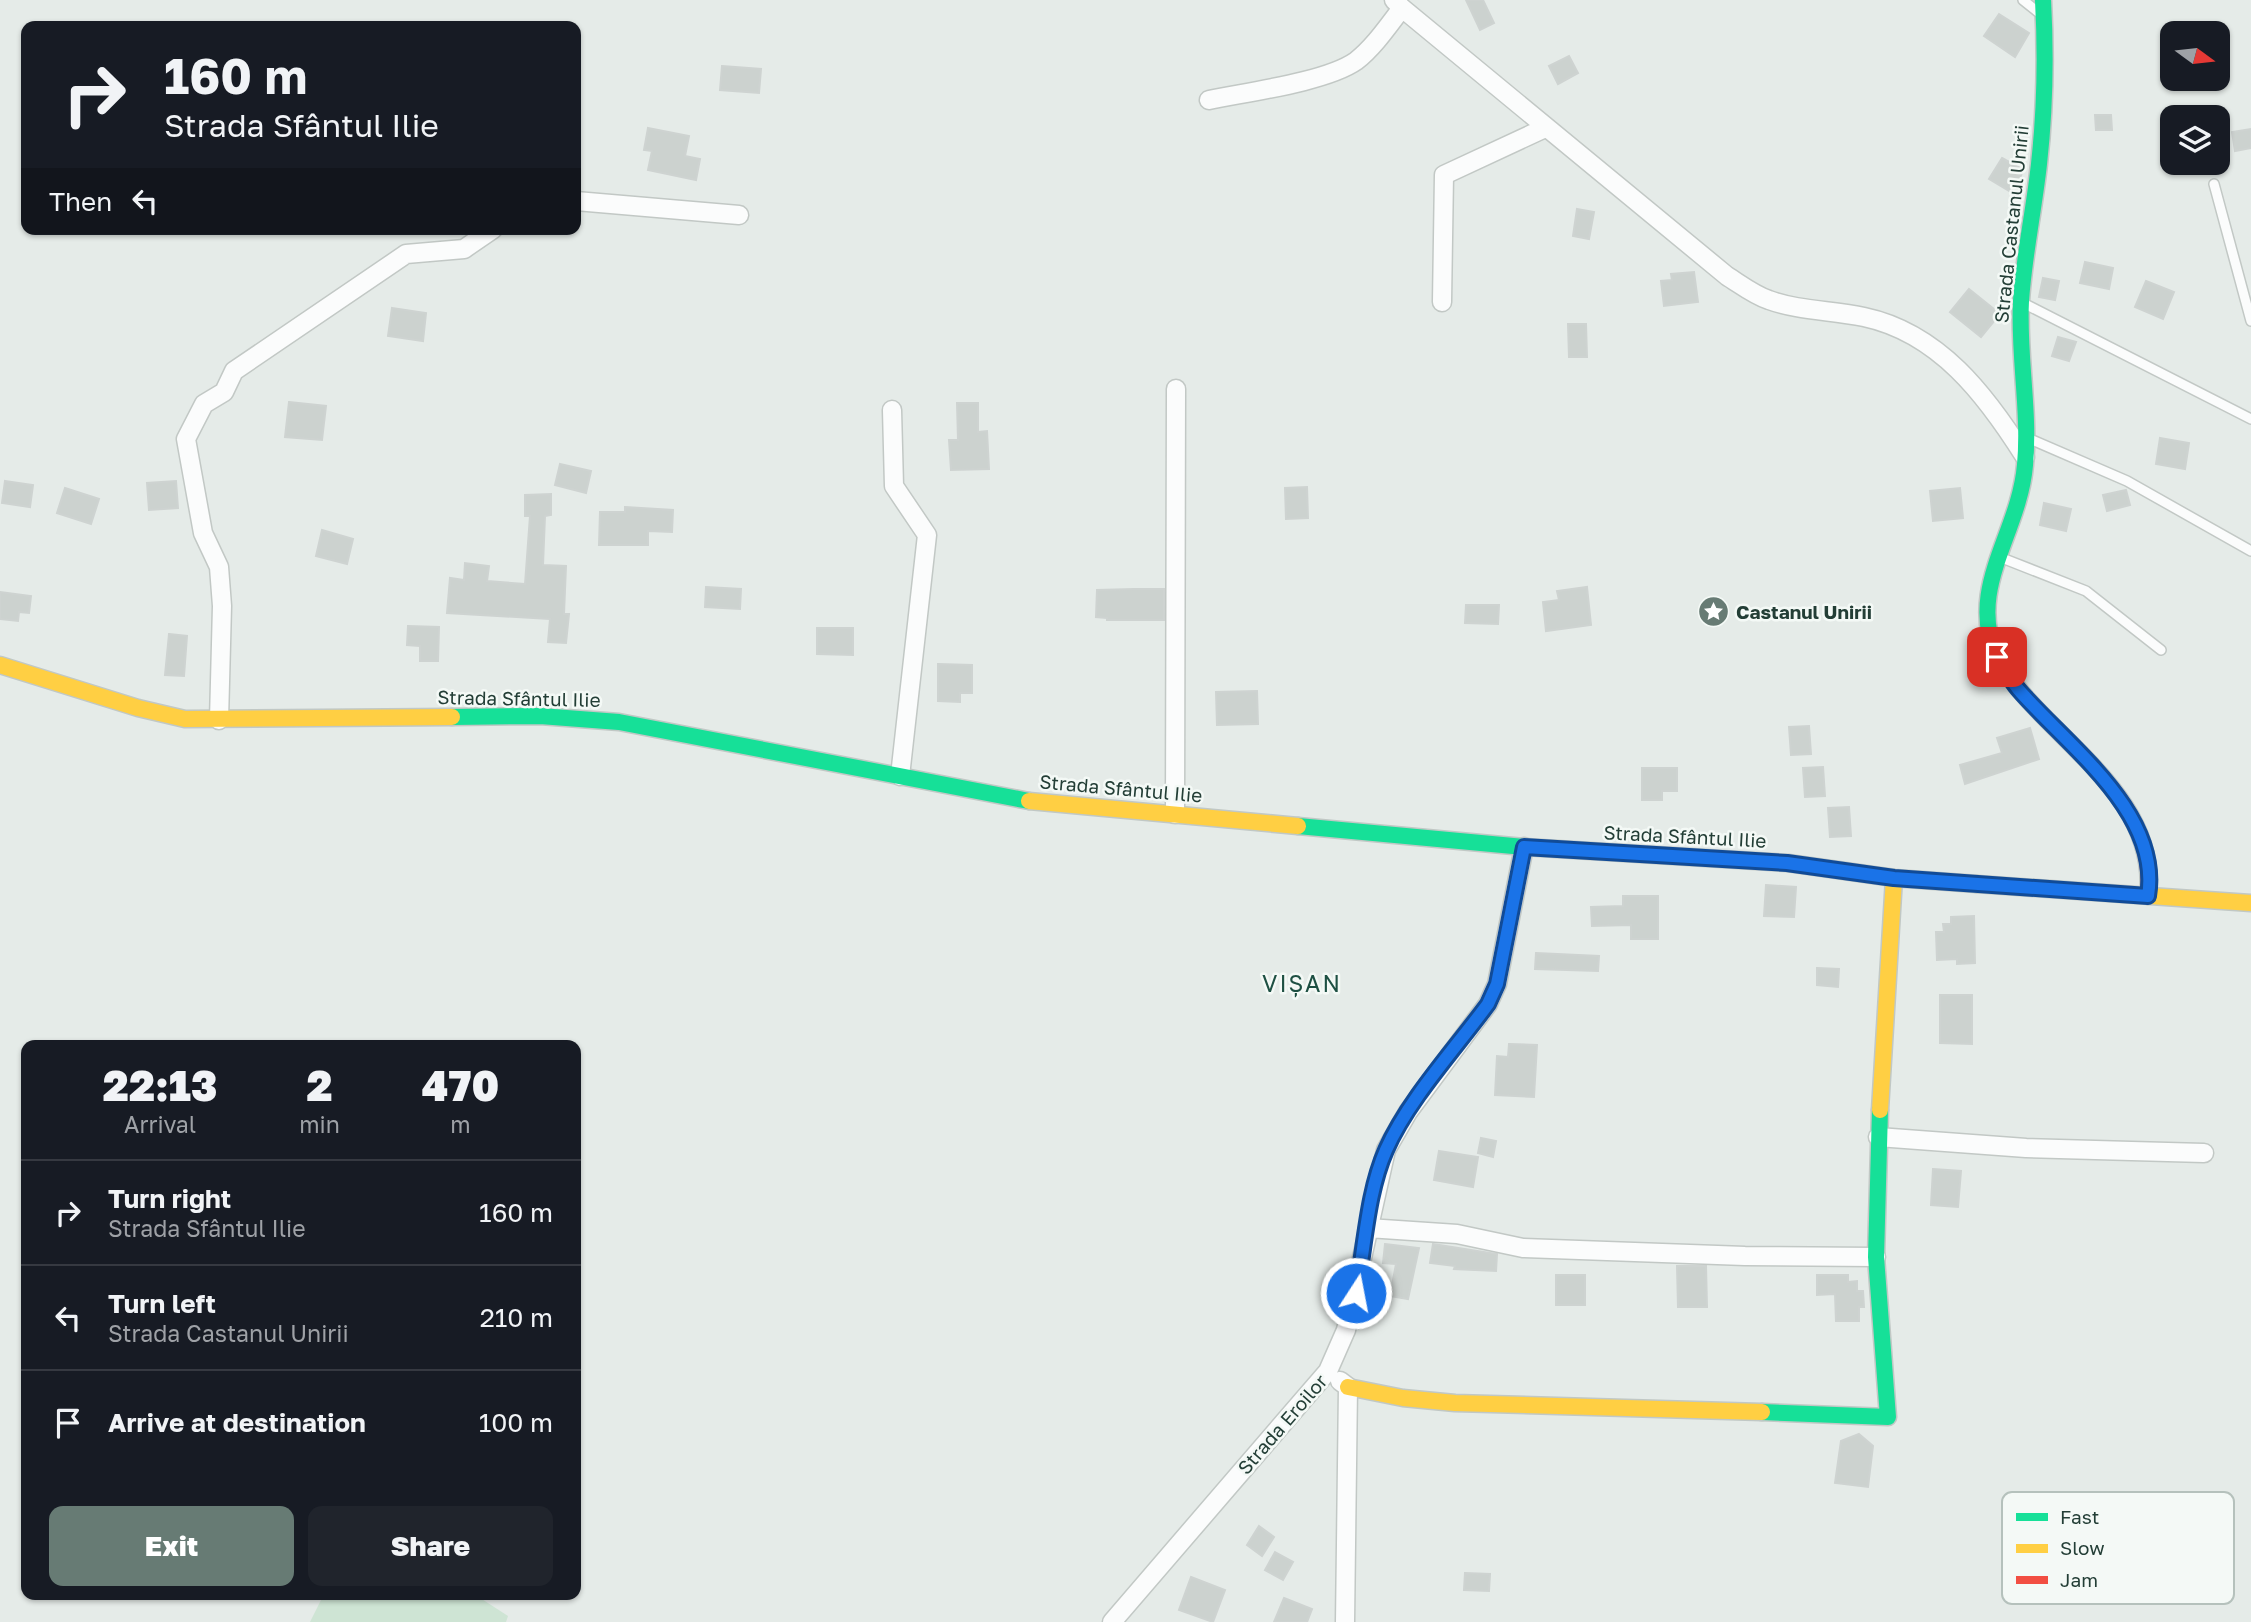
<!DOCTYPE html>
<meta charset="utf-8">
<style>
body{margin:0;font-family:"Golos Text",sans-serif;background:#20242c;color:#f1f3f6;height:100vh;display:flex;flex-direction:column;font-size:26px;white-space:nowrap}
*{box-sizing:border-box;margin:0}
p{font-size:23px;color:#9ea1a6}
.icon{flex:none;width:38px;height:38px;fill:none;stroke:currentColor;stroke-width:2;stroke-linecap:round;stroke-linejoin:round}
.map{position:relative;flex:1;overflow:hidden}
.panel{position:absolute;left:21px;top:1040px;width:560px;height:560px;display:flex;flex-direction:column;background:#171b24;border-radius:14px;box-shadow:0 2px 5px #0004}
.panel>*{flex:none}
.hud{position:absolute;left:21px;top:21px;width:560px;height:214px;border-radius:14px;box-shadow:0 2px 5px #0004;background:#171b24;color:#f1f3f6;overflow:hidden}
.needle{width:46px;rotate:105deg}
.tools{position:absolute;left:2160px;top:21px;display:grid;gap:14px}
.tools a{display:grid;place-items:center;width:70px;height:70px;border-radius:14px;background:#171b24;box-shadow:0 2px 5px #0004;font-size:35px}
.pin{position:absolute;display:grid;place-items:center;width:60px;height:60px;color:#fff;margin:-30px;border-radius:14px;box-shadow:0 4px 10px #0006}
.me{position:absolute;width:77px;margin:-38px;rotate:11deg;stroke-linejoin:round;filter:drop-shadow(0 0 5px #0008)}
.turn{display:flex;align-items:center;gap:24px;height:147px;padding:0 28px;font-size:32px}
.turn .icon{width:91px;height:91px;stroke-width:2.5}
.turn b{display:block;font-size:49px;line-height:60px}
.then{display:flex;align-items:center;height:66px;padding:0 28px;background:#0003;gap:14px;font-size:26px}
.eta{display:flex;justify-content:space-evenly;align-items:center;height:119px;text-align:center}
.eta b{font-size:42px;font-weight:800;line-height:49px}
.cta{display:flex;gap:14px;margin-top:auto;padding:14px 28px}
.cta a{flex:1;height:80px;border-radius:14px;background:#677b74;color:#fff;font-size:28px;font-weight:800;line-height:80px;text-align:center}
.cta a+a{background:#20242c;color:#f1f3f6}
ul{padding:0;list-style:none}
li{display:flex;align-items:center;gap:21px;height:105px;padding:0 28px;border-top:2px solid #363941}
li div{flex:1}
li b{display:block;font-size:26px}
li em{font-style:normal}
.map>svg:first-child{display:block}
.green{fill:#cee4d4}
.building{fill:#ccd2cf;stroke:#ced3d1;stroke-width:2}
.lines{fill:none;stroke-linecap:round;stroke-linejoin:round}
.lane-casing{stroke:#c2c8c5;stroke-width:12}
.street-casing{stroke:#c2c8c5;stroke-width:21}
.fast-casing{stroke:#c1c8c5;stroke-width:19}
.slow-casing{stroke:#c1c8c5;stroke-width:19}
.jam-casing{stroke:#c1c8c5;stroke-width:19}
.lane{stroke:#fbfcfc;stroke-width:9}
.street{stroke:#fbfcfc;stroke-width:18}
.fast{stroke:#16e098;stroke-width:16}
.slow{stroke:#ffcf43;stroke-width:16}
.jam{stroke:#f24e42;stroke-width:16}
.route-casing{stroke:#114b97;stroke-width:18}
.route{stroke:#1a73e8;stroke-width:12}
.labels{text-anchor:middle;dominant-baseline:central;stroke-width:5;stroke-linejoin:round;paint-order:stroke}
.street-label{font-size:19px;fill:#233e36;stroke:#f4f9f6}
.poi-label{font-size:19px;font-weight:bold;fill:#233e36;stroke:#f4f9f6;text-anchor:start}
.quarter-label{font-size:23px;letter-spacing:2px;fill:#1e5043;stroke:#f4f9f6}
.key{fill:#f4f9f6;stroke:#b5c1bc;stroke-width:2}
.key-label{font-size:19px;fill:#233e36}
</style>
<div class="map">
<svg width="2251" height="1622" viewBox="0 0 2251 1622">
<rect width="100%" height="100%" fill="#e5ebe8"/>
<path class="green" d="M324 1594H474L508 1616 506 1622H310Z"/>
<path class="building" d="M1466 0H1483L1494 23 1480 30Z
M1999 14 2029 33 2015 57 1984 36Z
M1569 56 1578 73 1558 84 1549 66Z
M722 66 761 69 759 93 720 90Z
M2095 115H2111L2112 130H2096Z
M648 128 689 136 685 156 700 159 696 180 648 170 652 151 644 150Z
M2251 129V148L2235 151 2232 132Z
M2002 158 2022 169 2020 184 2014 194 1989 179Z
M1577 209 1594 212 1589 239 1573 236Z
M2085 262 2113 268 2109 289 2080 283Z
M1694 272 1698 302 1664 306 1661 281 1672 280 1671 274Z
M2043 278 2059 281 2055 300 2039 297Z
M2146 281 2174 292 2163 319 2135 307Z
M1969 289 2000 314 1981 337 1950 312Z
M392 308 426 313 423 341 388 336Z
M1568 324H1586L1587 357H1569Z
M2058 337 2076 342 2069 361 2052 356Z
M289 402 326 406 322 440 285 437Z
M957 403H978V432L987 431 989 469 951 470 949 440H958Z
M2160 438 2189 443 2185 469 2156 464Z
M560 464 591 471 586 493 555 485Z
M5 481 33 485 30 507 2 503Z
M176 481 178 508 149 510 147 483Z
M1307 487 1308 518 1286 519 1285 488Z
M65 488 99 499 91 524 57 513Z
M1960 488 1963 518 1933 521 1930 491Z
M2126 490 2130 505 2107 511 2103 495Z
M551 494V515L545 516 543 565 566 566 564 614H569L566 643 548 642 550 619 447 613 450 578 464 580 465 563 489 566 487 581 525 584 530 516H525V495Z
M2044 503 2071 509 2066 531 2040 525Z
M625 507 673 510 672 532 648 531V545H599L600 512H625Z
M322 530 353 539 347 564 316 556Z
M706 587 741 589 740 609 705 607Z
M1587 587 1591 625 1546 631 1543 602 1559 600 1557 591Z
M1134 589H1164V620H1107V618L1096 617 1097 590Z
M0 592 31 596 29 613 19 612 18 621 0 619Z
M1466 605H1499L1498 624 1465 623Z
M408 626 439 627 438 661H420V646L407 645Z
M817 628H853V655L817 654Z
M169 634 187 636 184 676 165 675Z
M938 664 972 665V693H960V702L938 701Z
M1257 691 1258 724 1217 725 1216 692Z
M1809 726 1811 754 1791 755 1789 727Z
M2030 728 2039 759 1965 784 1960 765 2002 753 1997 738Z
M1823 767 1825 796 1805 797 1803 768Z
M1642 768H1677V791H1662V800H1642Z
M1849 807 1851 836 1830 837 1828 808Z
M1766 885 1796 887 1794 917 1764 916Z
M1623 896H1658V939H1631V925L1592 926 1591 907 1623 906Z
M1974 916 1975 963 1957 964V959L1937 960 1936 932H1944L1943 924H1951V917Z
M1536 953 1599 956 1598 971 1535 969Z
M1817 968 1839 969 1838 987 1817 985Z
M1940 995H1972V1044L1940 1043Z
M1509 1044 1537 1045 1534 1097 1495 1095 1497 1056 1508 1057Z
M1481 1138 1496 1141 1493 1157 1478 1153Z
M1439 1151 1478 1157 1473 1187 1434 1180Z
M1933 1169 1961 1171 1958 1207 1931 1205Z
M1385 1244 1419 1248 1408 1299 1390 1296 1396 1264 1383 1263Z
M1433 1244 1497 1254 1496 1271 1454 1269 1455 1266 1430 1263Z
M1677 1266H1706L1707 1307H1678Z
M1556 1275H1585V1305H1556Z
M1817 1275H1848V1282L1857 1281V1291H1863L1864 1307H1859V1321H1836L1835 1294 1817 1295Z
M1859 1434 1873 1446 1868 1487 1835 1483 1841 1441Z
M1259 1526 1274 1537 1262 1556 1247 1545Z
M1275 1552 1293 1562 1283 1580 1265 1570Z
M1465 1573 1490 1574 1489 1591 1464 1590Z
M1191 1577 1225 1590 1213 1622 1179 1610Z
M1284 1598 1312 1609 1307 1622H1274Z"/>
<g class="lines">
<defs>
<path id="lane" d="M2023 0 2038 12
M2214 184 2251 321
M2025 304 2251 419
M2030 439 2127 481 2251 551
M2002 558 2086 591 2161 650"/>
<path id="street" d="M1402 8 1727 276C1740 284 1754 295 1769 300 1799 311 1832 310 1864 317 1939 333 1986 395 2025 457
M1209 100C1247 92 1326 82 1356 61 1374 47 1388 26 1402 8L1394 0
M576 201 739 215
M1442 302 1444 175 1545 128
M892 410 894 486 927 535 900 776
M219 720 222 606 219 567 203 533 186 439 204 404 224 392 234 371 406 254 464 249 493 229
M1175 814 1176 389
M1878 1137 2026 1148 2204 1153
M1368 1228 1457 1234 1523 1248 1745 1256 1876 1257
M1340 1381 1348 1387 1345 1622
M1112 1622 1328 1371 1346 1330 1386 1150 1408 1112 1488 1004 1497 984 1524 847"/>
<path id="fast" d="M1997 658C1966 587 2019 535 2025 465 2030 410 2018 355 2021 301 2024 255 2034 210 2039 164 2045 110 2046 55 2043 0
M452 717 540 716 619 722 1029 801
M1298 826 1524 847 1788 863 1894 878 1977 884
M1762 1412 1888 1417 1876 1257 1880 1110"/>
<path id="slow" d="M0 665 138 708 185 719 452 717
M1029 801 1298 826
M1977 884 2251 903
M1880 1110 1894 878
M1348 1387 1403 1398 1455 1403 1762 1412"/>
<path id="jam" d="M1997 658C2042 738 2159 789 2148 896"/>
</defs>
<use href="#lane" class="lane-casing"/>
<use href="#street" class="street-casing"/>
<use href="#fast" class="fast-casing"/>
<use href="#slow" class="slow-casing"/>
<use href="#jam" class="jam-casing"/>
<use href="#lane" class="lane"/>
<use href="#street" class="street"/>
<use href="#fast" class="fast"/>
<use href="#slow" class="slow"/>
<use href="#jam" class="jam"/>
</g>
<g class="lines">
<defs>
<path id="route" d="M1356 1293C1365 1247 1367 1193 1386 1150 1408 1100 1455 1049 1488 1004L1497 984 1524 847 1787 863 1894 878 2148 896C2162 812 2065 744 2018 689 2010 679 2004 667 1997 657"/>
</defs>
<use href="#route" class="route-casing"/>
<use href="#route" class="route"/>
</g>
<defs>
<symbol id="sight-disc" viewBox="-11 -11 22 22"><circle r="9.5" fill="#677b74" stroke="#f4f9f6"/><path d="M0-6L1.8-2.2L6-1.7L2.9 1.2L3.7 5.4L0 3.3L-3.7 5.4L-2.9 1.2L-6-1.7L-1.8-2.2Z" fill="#fff"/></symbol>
</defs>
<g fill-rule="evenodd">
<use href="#sight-disc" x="1696" y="594" width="35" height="35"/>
</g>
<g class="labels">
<g class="street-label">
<text transform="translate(2011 224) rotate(-84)">Strada Castanul Unirii</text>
<text transform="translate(519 698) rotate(1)">Strada Sfântul Ilie</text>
<text transform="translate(1121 788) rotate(5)">Strada Sfântul Ilie</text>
<text transform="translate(1685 836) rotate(3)">Strada Sfântul Ilie</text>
<text transform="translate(1282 1424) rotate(-49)">Strada Eroilor</text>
</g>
<g class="poi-label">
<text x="1736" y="611">Castanul Unirii</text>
</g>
<g class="quarter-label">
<text x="1302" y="983">VIȘAN</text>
</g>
</g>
<rect x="2002" y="1492" width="232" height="112" rx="10" class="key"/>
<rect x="2016" y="1513" width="32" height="8" fill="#16e098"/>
<rect x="2016" y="1544" width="32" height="9" fill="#ffcf43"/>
<rect x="2016" y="1576" width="32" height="8" fill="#f24e42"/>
<g class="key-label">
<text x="2060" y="1524">Fast</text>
<text x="2060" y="1555">Slow</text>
<text x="2060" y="1587">Jam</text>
</g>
</svg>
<div class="tools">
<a><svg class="needle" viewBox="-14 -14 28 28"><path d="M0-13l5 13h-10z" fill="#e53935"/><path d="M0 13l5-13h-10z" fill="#9ea1a6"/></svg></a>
<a><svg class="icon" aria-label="layers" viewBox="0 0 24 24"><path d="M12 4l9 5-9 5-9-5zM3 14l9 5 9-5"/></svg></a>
</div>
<div class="pin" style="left:1997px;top:657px;background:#d93025"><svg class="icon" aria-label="arrive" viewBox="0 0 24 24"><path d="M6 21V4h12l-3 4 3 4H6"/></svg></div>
<svg class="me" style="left:1356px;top:1293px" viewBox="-20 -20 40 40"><circle r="17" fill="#1a73e8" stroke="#fff" stroke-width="3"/><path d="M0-11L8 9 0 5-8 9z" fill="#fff"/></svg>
<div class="hud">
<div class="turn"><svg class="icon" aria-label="right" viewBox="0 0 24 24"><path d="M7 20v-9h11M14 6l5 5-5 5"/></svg><div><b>160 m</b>Strada Sfântul Ilie</div></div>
<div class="then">Then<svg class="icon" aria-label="left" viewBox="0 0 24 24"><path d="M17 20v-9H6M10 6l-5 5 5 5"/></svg></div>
</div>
<section class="panel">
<div class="eta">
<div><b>22:13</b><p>Arrival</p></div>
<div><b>2</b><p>min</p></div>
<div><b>470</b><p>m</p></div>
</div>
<ul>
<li><svg class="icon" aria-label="right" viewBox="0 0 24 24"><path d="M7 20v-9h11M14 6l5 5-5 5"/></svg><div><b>Turn right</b><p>Strada Sfântul Ilie</p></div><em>160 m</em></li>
<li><svg class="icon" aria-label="left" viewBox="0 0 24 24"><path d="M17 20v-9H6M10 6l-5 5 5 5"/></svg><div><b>Turn left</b><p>Strada Castanul Unirii</p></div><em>210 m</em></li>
<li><svg class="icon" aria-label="arrive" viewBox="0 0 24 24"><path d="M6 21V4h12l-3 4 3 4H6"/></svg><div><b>Arrive at destination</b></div><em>100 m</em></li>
</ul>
<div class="cta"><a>Exit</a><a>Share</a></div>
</section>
</div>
